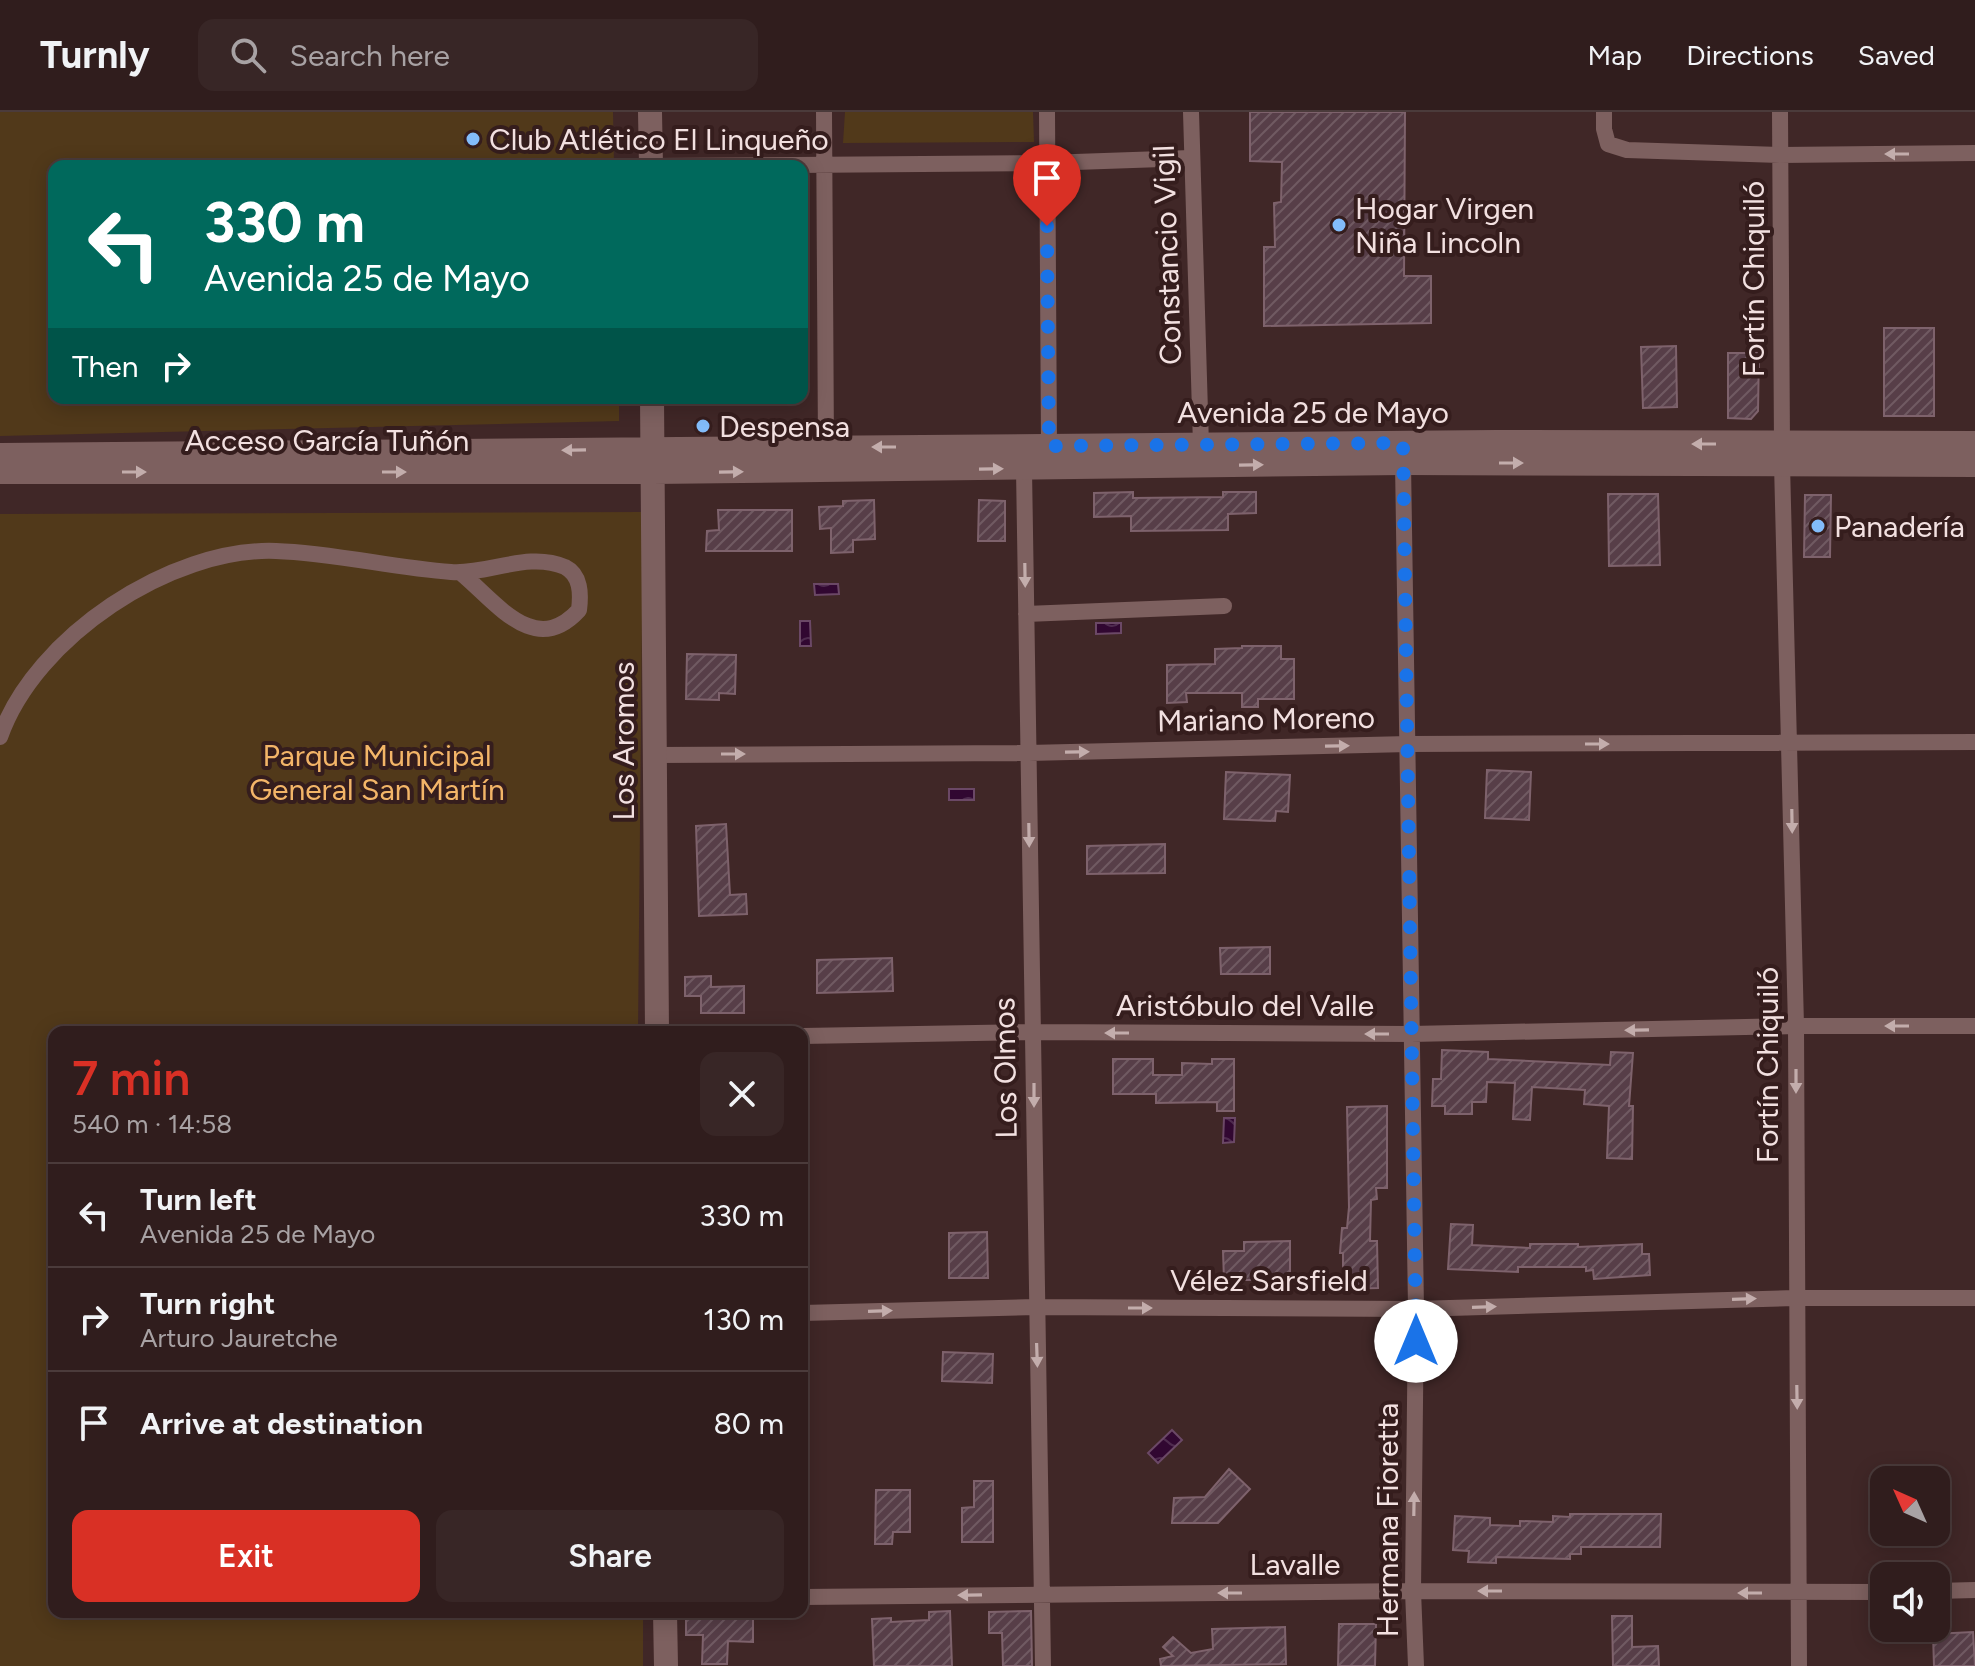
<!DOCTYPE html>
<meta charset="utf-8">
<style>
body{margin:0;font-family:Figtree,sans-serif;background:#382626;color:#f1f3f6;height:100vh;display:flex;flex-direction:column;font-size:30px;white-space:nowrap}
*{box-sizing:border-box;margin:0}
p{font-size:26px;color:#a8a2a4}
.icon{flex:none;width:44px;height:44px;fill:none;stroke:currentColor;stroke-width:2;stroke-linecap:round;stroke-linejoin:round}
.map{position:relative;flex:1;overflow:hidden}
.side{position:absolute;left:48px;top:914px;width:760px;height:592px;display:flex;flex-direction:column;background:#301d1d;border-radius:16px;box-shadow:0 4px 20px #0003,0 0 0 2px #4b3b3b}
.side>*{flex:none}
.banner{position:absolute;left:48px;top:48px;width:760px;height:244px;border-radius:16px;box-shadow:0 4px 20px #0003,0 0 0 2px #4b3b3b;background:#00695c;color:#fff;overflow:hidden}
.needle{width:52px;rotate:315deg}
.fabs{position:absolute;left:1870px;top:1354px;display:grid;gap:16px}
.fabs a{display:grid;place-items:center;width:80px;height:80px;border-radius:16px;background:#301d1d;box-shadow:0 4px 20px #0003,0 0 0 2px #4b3b3b;font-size:40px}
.pin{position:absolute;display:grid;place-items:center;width:68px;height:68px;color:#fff;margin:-82px -34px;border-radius:50% 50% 50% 0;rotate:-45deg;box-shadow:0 0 8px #0007}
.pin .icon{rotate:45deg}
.me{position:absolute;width:88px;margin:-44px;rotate:0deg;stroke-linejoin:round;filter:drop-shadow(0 0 6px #0008)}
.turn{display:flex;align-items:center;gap:28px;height:168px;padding:0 24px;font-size:36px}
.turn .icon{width:104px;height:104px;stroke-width:2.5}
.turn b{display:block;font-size:56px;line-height:68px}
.then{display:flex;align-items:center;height:76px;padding:0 24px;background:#0003;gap:16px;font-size:30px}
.round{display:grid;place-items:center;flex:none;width:84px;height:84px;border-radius:16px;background:#382626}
.summary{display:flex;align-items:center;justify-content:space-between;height:136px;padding:0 24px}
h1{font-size:48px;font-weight:600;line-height:60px;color:#d93025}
.cta{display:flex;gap:16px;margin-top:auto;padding:16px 24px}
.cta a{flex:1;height:92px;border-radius:16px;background:#d93025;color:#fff;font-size:32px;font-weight:600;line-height:92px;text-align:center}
.cta a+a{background:#382626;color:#f1f3f6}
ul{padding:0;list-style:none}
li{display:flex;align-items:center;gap:24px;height:104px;padding:0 24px;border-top:2px solid #4b3b3b}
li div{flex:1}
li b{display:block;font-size:30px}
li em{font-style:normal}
header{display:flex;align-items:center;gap:48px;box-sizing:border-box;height:112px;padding:0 40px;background:#301d1d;border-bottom:2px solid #4b3b3b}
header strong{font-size:38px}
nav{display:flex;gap:44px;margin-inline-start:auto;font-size:28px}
.search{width:560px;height:72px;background:#382626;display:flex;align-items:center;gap:20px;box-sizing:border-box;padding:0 28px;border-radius:16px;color:#a8a2a4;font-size:30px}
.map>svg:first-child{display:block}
.green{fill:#51391a}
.water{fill:url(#water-waves);stroke:#6b4866;stroke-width:2}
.building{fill:url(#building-hatch);stroke:#7e626c;stroke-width:2}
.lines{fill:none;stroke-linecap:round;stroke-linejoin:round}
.street{stroke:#7d605f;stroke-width:16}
.secondary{stroke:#7d605f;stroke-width:24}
.oneway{fill:#c3adac}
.route{stroke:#1a73e8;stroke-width:14;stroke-dasharray:0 25.2}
.poi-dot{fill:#82bcfa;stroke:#351d1d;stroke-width:3}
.labels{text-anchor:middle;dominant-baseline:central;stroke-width:8;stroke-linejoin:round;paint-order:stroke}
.poi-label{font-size:30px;fill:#f2e0e0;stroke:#351d1d;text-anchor:start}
.street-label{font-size:30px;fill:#f2e0e0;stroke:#351d1d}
.park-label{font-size:30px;fill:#f3b568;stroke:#351d1d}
</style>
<header>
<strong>Turnly</strong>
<div class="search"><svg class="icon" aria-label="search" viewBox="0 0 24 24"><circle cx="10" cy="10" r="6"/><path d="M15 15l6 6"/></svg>Search here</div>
<nav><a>Map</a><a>Directions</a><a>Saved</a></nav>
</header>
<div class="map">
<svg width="1975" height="1554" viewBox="0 0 1975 1554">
<defs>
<pattern id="water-waves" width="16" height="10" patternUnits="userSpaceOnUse" patternTransform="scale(2)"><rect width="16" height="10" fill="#310731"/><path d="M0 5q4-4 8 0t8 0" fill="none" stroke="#4f2b4f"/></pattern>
<pattern id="building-hatch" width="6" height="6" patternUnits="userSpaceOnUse" patternTransform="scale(2)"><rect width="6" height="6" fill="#573e48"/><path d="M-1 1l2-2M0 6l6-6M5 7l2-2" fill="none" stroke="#705a62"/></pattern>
</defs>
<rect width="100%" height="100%" fill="#402727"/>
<path class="green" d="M0 0H613L614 54H54V286H619V309L0 324Z
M845 0H1033L1034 30 843 31Z
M643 400 638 920H54V1500H643V1554H0V402Z"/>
<path class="water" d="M814 472H838L839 482 815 483Z
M800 509H810L811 534H800Z
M1096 511H1121V521L1096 522Z
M949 677H974V688H949Z
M1224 1006H1235L1234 1030 1223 1031Z
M1172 1318 1182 1328 1158 1351 1148 1341Z"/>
<path class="building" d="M1250 0H1405L1404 164H1431V211L1264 214V135H1275L1274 91 1281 90 1282 50 1250 49Z
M1884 216H1934V304H1884Z
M1676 234 1677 295 1643 296 1641 235Z
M1728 241H1759L1758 299 1751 307 1728 306Z
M1133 380V386L1223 385V380H1256V401L1228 402V418L1131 419V404L1094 405V381Z
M1608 382H1658L1660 453 1609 454Z
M1805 383H1831L1830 445H1804Z
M874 388 875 427 853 428V440L831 441V416L820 417 819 395 843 394V389Z
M979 388 1005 389V429H978Z
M718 398H792V439H706L707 419 719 418Z
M1242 534H1281V547H1294V587H1258V595H1242V581H1186L1187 590 1167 591V553L1215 552V537L1242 536Z
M687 542 736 543 735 582 719 581V588L686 587Z
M1487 658 1531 660 1529 708 1485 706Z
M1226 660 1290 663 1288 700 1276 699 1275 709 1224 707Z
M726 712 730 783 746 782 747 802 699 804 696 714Z
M1165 732V761L1087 762V734Z
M1270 835V862H1221L1220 836Z
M892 846 893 879 817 881V848Z
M711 864V875L744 874V901H701V884H685V865Z
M1442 938 1488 940V947L1610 953 1611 940 1633 941 1629 994H1633L1632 1047 1607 1046 1609 994 1584 992 1585 978 1532 975 1530 1008 1513 1007 1515 971 1487 970 1486 990H1472V1002H1445V994H1432L1433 967H1441Z
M1113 947H1153V963H1182V951L1212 952V947H1234V999H1217V990L1156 991V982H1113Z
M1387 994V1076H1376L1377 1087 1371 1088 1370 1129H1377L1378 1176 1343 1177V1141H1340L1342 1116H1347L1349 1095 1347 995Z
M1451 1112 1473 1113 1472 1133 1530 1136V1132H1578V1135L1642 1132V1142H1649L1650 1163 1594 1167 1593 1158 1586 1159V1155H1518V1160L1448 1157Z
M987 1120 988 1166H949V1121Z
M1290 1129V1168H1224L1223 1139H1244V1130Z
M943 1240 993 1242 992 1271 942 1269Z
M1229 1357 1250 1377 1218 1411H1172L1174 1386 1205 1385Z
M974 1369H993V1430H962V1396L974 1395Z
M876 1378H910V1420H893L892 1432H875Z
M1570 1402H1661L1660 1435H1581V1442H1570V1447L1496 1445V1451L1468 1450 1469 1439 1453 1438 1455 1404 1490 1406V1413L1520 1414V1409L1553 1410V1404L1570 1405Z
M950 1499 952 1554H874L872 1507 891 1506V1510L929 1508V1500Z
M1031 1499 1032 1554H1003L1002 1521H989V1500Z
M686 1504 753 1506V1530L728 1529 727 1552H702L703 1523H686Z
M1612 1504H1632V1535L1658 1534 1659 1554H1613Z
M1339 1512H1376L1375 1554H1338Z
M1285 1515 1286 1552 1161 1554 1160 1547 1173 1544 1163 1535 1173 1525 1191 1541 1213 1537 1212 1517Z
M1973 1520 1975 1554H1934L1933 1522Z"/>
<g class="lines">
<path class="street" d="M824 0 826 336
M1047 0 1049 334
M1191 0 1201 333
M1604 0V17L1608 32 1627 38 1780 43 1975 41
M1780 0 1782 333
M651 54 1046 51 1191 46
M1403 351 1416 1197 1413 1479 1416 1554
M1782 352 1796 914 1799 1554
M1024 357 1043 1554
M1026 502 1224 494
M0 625C35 525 171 435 276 439 335 441 393 456 451 460 488 463 528 439 565 455 581 463 581 482 579 498 535 546 497 491 461 461
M655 643 1028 641 1409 632 1975 630
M802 924 1034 920 1411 922 1796 914H1975
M802 1201 1036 1195 1416 1197 1795 1186H1975
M1936 1479 1975 1478
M802 1485 1413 1479 1884 1480"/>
<path class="secondary" d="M650 0 651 54
M652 286 657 920
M0 343 1495 330 1975 331
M0 360H653L1403 351 1975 353
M665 1500 666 1554"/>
</g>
<defs><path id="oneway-solid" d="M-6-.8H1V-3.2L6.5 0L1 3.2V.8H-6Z" transform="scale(2)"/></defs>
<g class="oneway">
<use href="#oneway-solid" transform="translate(1897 42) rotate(180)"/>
<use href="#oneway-solid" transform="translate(1704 332) rotate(-180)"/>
<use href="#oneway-solid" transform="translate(884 335) rotate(180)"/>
<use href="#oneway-solid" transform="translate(574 338) rotate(179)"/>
<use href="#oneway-solid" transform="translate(1511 351)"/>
<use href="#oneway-solid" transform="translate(1251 353) rotate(-1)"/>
<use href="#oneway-solid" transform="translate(991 357) rotate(-1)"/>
<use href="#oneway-solid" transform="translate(134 360)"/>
<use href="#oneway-solid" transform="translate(394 360)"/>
<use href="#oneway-solid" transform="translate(731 360) rotate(-1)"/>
<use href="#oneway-solid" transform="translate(1025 463) rotate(89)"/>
<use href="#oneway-solid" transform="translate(1597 632)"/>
<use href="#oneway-solid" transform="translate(1337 634) rotate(-1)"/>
<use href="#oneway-solid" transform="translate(1077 640) rotate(-1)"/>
<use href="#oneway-solid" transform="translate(733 642)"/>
<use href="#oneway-solid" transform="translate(1792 709) rotate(89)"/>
<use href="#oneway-solid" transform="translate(1029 723) rotate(89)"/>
<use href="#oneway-solid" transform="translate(1897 914) rotate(180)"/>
<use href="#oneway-solid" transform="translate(1637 918) rotate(179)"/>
<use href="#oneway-solid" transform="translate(1117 921) rotate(-180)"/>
<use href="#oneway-solid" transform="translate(1377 922) rotate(-180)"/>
<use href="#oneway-solid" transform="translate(1796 969) rotate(90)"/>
<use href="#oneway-solid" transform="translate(1034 983) rotate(90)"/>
<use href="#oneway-solid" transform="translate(1744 1187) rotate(-2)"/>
<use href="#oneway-solid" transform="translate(1484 1195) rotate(-2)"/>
<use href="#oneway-solid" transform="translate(1140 1196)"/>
<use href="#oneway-solid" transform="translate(880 1199) rotate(-2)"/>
<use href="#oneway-solid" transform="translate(1037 1243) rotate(88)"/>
<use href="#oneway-solid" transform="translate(1797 1285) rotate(89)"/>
<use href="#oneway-solid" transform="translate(1414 1392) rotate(-89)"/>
<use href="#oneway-solid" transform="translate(1490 1479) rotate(-180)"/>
<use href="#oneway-solid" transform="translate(1230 1481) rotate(180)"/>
<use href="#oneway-solid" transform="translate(1750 1481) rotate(-180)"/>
<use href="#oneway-solid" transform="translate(970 1483) rotate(179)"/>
</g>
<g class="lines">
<path class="route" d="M1047 114 1049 334 1403 331 1416 1229"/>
</g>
<g class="poi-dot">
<circle cx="473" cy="27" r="8"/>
<circle cx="1339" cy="113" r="8"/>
<circle cx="703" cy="314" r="8"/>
<circle cx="1818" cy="414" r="8"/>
</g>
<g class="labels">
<g class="poi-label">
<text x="489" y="27">Club Atlético El Linqueño</text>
<text x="1355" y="96">Hogar Virgen<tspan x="1355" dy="34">Niña Lincoln</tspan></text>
<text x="719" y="314">Despensa</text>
<text x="1834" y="414">Panadería</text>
</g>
<g class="street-label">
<text transform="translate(1167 143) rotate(-92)">Constancio Vigil</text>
<text transform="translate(1753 167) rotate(-90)">Fortín Chiquiló</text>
<text x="1313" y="300">Avenida 25 de Mayo</text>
<text x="327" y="328">Acceso García Tuñón</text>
<text transform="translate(1266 607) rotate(-1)">Mariano Moreno</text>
<text transform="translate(623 629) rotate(-90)">Los Aromos</text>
<text x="1245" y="893">Aristóbulo del Valle</text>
<text transform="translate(1767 953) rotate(-90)">Fortín Chiquiló</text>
<text transform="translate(1005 956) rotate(-91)">Los Olmos</text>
<text x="1269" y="1168">Vélez Sarsfield</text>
<text transform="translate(1387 1408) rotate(-90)">Hermana Fioretta</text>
<text x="1295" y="1452">Lavalle</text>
</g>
<g class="park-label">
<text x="377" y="643">Parque Municipal<tspan x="377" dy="34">General San Martín</tspan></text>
</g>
</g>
</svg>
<div class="fabs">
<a><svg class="needle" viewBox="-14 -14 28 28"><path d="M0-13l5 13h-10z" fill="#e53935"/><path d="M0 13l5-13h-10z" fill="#a8a2a4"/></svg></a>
<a><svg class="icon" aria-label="sound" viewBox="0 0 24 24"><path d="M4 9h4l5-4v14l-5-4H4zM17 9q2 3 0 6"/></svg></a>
</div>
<div class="pin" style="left:1047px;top:114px;background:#d93025"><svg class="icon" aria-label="arrive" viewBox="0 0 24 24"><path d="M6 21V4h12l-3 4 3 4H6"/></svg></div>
<svg class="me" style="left:1416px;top:1229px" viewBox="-20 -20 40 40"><circle r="19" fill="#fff"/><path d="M0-13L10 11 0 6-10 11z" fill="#1a73e8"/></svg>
<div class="banner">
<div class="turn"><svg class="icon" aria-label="left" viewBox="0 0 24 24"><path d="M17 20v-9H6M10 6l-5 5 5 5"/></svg><div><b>330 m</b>Avenida 25 de Mayo</div></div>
<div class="then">Then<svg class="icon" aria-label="right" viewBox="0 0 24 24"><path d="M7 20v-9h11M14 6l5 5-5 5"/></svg></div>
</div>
<section class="side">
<div class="summary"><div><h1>7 min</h1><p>540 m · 14:58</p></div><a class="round"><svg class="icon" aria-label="close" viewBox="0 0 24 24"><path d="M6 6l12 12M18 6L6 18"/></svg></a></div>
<ul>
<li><svg class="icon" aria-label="left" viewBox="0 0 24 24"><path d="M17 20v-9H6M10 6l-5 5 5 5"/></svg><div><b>Turn left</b><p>Avenida 25 de Mayo</p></div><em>330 m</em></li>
<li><svg class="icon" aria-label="right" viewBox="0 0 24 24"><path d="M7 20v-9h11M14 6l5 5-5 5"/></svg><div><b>Turn right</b><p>Arturo Jauretche</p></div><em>130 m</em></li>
<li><svg class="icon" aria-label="arrive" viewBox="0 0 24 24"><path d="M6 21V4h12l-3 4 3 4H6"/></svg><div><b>Arrive at destination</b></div><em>80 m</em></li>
</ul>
<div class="cta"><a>Exit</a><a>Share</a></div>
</section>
</div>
